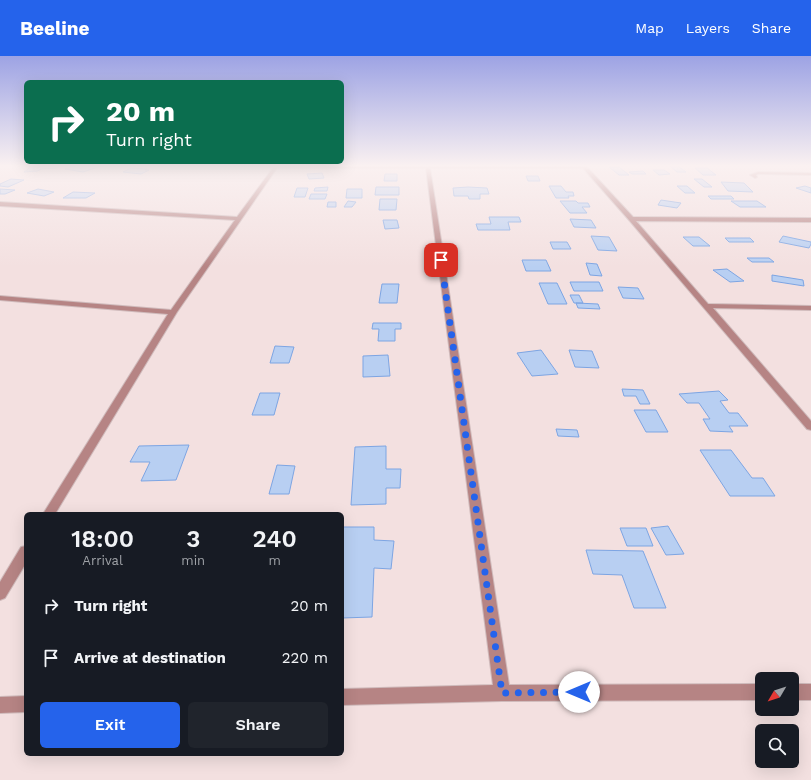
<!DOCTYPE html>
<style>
body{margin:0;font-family:"Work Sans",sans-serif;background:#20242c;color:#f1f3f6;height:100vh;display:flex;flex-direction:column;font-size:15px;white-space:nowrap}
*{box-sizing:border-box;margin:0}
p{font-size:13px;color:#9ea1a6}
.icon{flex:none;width:22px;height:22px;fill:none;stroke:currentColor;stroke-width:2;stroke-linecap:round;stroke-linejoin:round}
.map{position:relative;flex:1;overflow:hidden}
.side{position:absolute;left:24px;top:456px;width:320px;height:244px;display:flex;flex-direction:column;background:#171b24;border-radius:6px;box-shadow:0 4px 16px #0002}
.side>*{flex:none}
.top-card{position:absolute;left:24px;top:24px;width:320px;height:84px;border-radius:6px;box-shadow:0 4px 16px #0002;background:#0b6e4f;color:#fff;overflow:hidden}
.needle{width:26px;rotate:231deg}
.controls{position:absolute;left:755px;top:616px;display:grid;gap:8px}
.controls a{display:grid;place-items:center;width:44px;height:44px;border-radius:6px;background:#171b24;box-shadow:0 4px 16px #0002;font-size:20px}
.pin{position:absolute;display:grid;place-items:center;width:34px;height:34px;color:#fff;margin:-17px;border-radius:8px;box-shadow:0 2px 6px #0006}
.me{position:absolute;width:44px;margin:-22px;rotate:270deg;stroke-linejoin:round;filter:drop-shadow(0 0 3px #0008)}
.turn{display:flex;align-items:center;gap:14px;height:84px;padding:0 16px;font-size:18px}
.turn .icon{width:52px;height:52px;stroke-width:2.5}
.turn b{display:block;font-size:28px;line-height:34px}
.eta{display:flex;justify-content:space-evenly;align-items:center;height:68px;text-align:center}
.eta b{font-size:24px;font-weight:600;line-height:28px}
.primary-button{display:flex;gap:8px;margin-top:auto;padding:8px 16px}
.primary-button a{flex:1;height:46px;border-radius:6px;background:#2563eb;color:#fff;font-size:16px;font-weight:600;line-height:46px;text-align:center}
.primary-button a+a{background:#20242c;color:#f1f3f6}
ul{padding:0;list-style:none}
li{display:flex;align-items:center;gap:12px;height:52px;padding:0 16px}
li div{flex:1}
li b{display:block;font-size:15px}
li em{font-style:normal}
header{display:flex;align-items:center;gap:24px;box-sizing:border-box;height:56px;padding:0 20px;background:#2563eb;color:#fff}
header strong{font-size:19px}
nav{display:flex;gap:22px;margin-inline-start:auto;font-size:14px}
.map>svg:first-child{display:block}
.building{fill:#b8cff2;stroke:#7da5e3}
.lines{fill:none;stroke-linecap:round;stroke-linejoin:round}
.street-casing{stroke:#cfbabb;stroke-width:2}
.street{fill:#b68484;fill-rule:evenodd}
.route{stroke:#2563eb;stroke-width:7;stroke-dasharray:0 12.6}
</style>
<header>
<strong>Beeline</strong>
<nav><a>Map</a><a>Layers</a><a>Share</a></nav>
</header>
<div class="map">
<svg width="811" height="724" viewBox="0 0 811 724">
<rect width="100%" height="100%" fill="#f3e0e0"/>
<path class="building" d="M61 109 57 112 41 113 38 115 24 116 32 110Z
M89 109 101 110 83 116 65 113 72 111 81 112Z
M670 110H678L686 116H677Z
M609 111H619L629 119H619Z
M131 112 147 113 145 114H149L141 118 123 116Z
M695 112H707L716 119H703Z
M653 114H664L670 118 659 119Z
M643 115 646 118H632L629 116Z
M322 117 324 122 309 123 307 118Z
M385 118H397V125H384Z
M526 120H538L540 125H528Z
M11 123 24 124 8 131 0 130V128Z
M694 123H702L712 131H704Z
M721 126 744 127 753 136 728 135Z
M549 130H561L566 136H573L574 140H568L569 142H556Z
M677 130H687L695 137H685Z
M805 130 811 132V137L796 132Z
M328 131 327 135H314L315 132Z
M376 131H399V139H375Z
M468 131 487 132 489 138H480V143H469L468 140H454L453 132Z
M297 132H308L305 141H294Z
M0 133 15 134 5 138H0Z
M38 133 54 136 44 140 27 137Z
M347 133H362V142H346Z
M73 136 95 137 86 142H63Z
M311 138H327L325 143H309Z
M708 140H731L734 143H711Z
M380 143H397L396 154H379Z
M661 144 681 147 677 152 658 149Z
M348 145 356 146 352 151H344Z
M560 145H576L578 147H588L590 151H582L587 157H570Z
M731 145H757L766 151H740Z
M328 146H336V151H327Z
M489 161H519L521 166H508L510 174H478L476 168H491Z
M570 163 591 164 596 172 574 171Z
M383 164H397L399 172 385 173Z
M591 180 609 181 617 195 598 194Z
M783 180 811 186V188L809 192 779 186Z
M683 181H699L710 190H693Z
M725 182H750L754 186H729Z
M550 186H567L571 193H553Z
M747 202H769L774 206H752Z
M522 204H546L551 215H526Z
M586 207 597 208 602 220 590 219Z
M727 213 744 225 730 226 713 214Z
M772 219 803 224 804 230 772 225Z
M570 226H599L603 235H574Z
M539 227H557L567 248H548Z
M382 228H399L397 247H379Z
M618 231 638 232 644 243 623 242Z
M570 239H579L583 247H574Z
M576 247 598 248 600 253 578 252Z
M373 267H401V273H395V285H378L379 273H372Z
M275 290 294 291 289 307H270Z
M541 294 558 318 532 320 517 297Z
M569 294 592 295 599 312 575 311Z
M388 299 390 320 363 321V300Z
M622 333 643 334 650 348H640L636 340H624Z
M719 335 728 344 720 345 729 357H738L748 370H729L733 376 710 375 703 363H710L699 347H687L679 338Z
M260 337H280L274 359H252Z
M634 354H656L668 376H646Z
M556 373 577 374 579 381 558 380Z
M189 389 176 424 141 425 150 406H130L139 390Z
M386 390V413H401L400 432H386V448L351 449 355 391Z
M700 394H731L752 422H763L775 440H730Z
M277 409 295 410 289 438H269Z
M668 470 684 498 666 499 651 472Z
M342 471H374V484L394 485 391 513 374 512 372 561 342 562Z
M620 472H646L653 490H627Z
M586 494 643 495 666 552H634L622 519 593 518Z"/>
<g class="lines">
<defs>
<path id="street" d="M240 109H585L633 161 811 162V166L636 165 708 248 811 250V254L713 252 811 365V374L807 373 629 164 583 112H430L509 629 762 628V644L502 645 342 649V633L493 629 426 112H277L177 256 55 458H43L168 258 0 244V240L171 254 235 164 0 150V146L237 161 273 112Z
M758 116 811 117V119L758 118 756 119 757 121 755 122 750 119Z
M26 490V507L5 542 0 544V526L21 491Z
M792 628H811V644H792Z
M26 640V656L0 657V641Z"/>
</defs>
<use href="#street" class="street-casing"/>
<use href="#street" class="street"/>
</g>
<linearGradient id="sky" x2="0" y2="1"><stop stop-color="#9da3e4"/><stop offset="0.52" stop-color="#faf1f1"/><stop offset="1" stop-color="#faf1f1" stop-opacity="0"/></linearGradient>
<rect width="811" height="211" fill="url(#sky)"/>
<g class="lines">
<path class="route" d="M441 204 502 637 579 636"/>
</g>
</svg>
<div class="controls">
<a><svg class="needle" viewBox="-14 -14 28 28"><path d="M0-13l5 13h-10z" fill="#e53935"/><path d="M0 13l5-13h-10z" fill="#9ea1a6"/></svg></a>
<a><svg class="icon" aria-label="search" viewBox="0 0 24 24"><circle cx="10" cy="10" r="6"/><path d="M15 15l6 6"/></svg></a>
</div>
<div class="pin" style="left:441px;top:204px;background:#d93025"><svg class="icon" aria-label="arrive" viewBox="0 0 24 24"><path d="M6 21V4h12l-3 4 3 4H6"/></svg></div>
<svg class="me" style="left:579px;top:636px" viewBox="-20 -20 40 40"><circle r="19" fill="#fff"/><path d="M0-13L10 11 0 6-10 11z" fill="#2563eb"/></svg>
<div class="top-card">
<div class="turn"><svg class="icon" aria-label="right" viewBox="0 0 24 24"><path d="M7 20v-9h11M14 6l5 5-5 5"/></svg><div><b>20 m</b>Turn right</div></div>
</div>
<section class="side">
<div class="eta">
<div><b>18:00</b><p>Arrival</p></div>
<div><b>3</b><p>min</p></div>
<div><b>240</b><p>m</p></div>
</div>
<ul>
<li><svg class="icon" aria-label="right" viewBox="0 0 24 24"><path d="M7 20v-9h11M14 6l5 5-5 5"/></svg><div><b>Turn right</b></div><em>20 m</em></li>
<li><svg class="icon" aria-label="arrive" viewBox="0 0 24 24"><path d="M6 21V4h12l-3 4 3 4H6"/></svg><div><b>Arrive at destination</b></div><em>220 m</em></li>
</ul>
<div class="primary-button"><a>Exit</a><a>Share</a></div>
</section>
</div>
